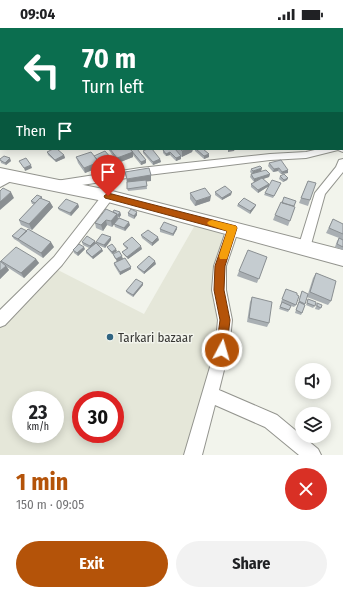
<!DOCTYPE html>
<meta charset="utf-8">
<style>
body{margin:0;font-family:"Fira Sans Condensed",sans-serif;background:#f2f2f2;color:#202124;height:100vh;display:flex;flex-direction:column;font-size:15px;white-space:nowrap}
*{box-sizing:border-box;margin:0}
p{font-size:13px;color:#757577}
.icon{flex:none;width:22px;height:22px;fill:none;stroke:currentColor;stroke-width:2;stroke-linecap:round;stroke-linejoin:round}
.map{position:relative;height:427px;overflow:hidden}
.details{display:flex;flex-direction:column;background:#fff;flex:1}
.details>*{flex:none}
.guide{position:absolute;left:0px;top:0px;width:343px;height:122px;box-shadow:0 2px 10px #0003;background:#0b6e4f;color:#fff;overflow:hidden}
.buttons{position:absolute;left:295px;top:335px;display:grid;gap:8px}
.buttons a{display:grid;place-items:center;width:36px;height:36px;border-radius:50%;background:#fff;box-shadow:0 2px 10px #0003;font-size:20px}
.speed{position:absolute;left:12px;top:363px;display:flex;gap:8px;font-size:20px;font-weight:700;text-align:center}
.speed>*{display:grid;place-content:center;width:52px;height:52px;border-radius:50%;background:#fff;box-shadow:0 2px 10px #0003;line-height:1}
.speed small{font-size:10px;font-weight:400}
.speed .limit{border:6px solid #d22;background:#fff;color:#111}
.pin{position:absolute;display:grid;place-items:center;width:34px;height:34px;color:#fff;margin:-41px -17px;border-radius:50% 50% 50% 0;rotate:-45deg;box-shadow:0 0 4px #0007}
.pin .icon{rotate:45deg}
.me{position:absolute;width:44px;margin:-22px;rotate:6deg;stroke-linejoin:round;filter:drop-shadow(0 0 3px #0008)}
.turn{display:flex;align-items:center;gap:14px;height:84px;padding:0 16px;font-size:18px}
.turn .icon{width:52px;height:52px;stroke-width:2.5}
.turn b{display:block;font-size:28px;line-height:34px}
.then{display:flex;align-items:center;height:38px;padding:0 16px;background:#0003;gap:8px;font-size:15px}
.round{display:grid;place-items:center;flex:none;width:42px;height:42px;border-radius:21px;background:#f2f2f2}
.headline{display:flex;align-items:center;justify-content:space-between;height:68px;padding:0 16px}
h1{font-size:24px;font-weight:700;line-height:30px;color:#b45309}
.cta{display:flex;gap:8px;margin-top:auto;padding:8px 16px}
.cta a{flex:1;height:46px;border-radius:24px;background:#b45309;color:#fff;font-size:16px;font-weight:700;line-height:46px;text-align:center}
.cta a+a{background:#f2f2f2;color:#202124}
.status{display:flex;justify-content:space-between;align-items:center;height:28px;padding:0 20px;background:#fff;direction:ltr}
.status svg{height:11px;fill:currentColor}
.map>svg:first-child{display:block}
.built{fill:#e5e7d9;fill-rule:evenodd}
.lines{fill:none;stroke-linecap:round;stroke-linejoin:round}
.service-casing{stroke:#93948e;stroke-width:2}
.minor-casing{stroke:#93948e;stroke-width:2}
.primary-casing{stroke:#93948e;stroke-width:2}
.service{fill:#fff;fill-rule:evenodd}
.minor{fill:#fff;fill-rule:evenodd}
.primary{fill:#fff;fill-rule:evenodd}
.wall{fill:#a9afb3}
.shaded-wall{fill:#8a8f92}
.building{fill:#c5ccd0;stroke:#8a8f92}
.route{fill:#b45309;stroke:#753606}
.slow{fill:#f59e0b}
.poi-dot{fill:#306481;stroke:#f2f4ec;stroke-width:1.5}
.labels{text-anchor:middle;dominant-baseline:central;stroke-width:3;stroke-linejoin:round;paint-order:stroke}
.poi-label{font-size:13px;fill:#363633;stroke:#f2f4ec;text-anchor:start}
</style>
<div class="status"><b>09:04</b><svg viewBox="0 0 49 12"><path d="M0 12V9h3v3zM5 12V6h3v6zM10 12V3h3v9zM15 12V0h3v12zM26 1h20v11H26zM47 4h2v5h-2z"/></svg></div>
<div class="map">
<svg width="343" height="427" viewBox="0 0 343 427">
<rect width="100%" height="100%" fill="#f2f4ec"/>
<path class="built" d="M195 197 228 205 219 321 186 427H0V297L56 241 144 286ZM21 372H55V406H21ZM81 372H115V406H81Z"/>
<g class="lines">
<defs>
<path id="service" d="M0 25H1V28H0Z"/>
<path id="minor" d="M342 117 343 124 338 122 306 130 270 132 140 148 56 161 52 160 51 157 52 154 56 153 140 140 270 126 306 124 319 121H342Z
M343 131V144L325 166 310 220 308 224 304 225 300 224 298 220 315 165 336 139 339 132Z
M9 145 13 146 14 149 13 152 0 159V150Z
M108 164 112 165 113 168 112 171 62 237 5 297 0 299V282L54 229 104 165Z
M233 195 237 197 239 200 226 238V262L232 292 229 322 219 362 277 387 318 421 321 427H299L265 399 215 377 202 427H184L215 322 218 292 212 262 214 238 227 200 229 197Z"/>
<path id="primary" d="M0 140 108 162 343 222V238L108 174 0 152Z"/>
</defs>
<use href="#service" class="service-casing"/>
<use href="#minor" class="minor-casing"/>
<use href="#primary" class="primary-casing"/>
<use href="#service" class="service"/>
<use href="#minor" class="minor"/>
<use href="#primary" class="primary"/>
</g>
<path class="wall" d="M108 121H137L146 132V135L141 137 133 127V129L118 135Z
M163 121H193L192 124 181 129V131L176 133 170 127 166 128 163 125Z
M195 121H203L209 129 204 131 195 123Z
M143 123 160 131 161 134 153 137 143 125Z
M47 124 64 127 65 130 56 134 48 127Z
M94 128 111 130V133L100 138 99 136 100 139 85 145 78 135 76 129Z
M0 131 11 133 6 137 1 135Z
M269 135 288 142V145L281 146 278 143 273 144 268 138Z
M262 140 261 143 270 146 269 149 263 151 269 156V158L258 165 251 159V156L259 152 254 154 250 149 251 146H252L250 144 251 141Z
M125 144 151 147V153H146L147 161 128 163Z
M280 148 288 150 287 152 283 154 279 151Z
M308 153 310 172 308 178 299 175Z
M281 155 273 170 264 167 265 165Z
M215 164 231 167 222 172 215 167Z
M190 165 210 173 195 178 190 171Z
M43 171 50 174 53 179 32 202 21 197 19 192 34 176H32L31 173Z
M78 176 79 179 71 188 59 182 58 180Z
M238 176 256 177 255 179 250 186 237 178Z
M295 179 288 198 273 192 275 187Z
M113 184H120L121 187 119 190 118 189V191L112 199 107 197 103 203 96 200 95 195Z
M137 184V187L134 191 128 188V185Z
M333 191 343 196V222L335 219 337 213 339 210 326 205Z
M114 196 130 197 125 203 115 199Z
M177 199V201L173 208 160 204V201Z
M141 207 159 212 152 218 142 210Z
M12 208 54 219 43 230 21 216 19 214 14 211Z
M111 209V212L105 220 98 217 103 223 93 231 86 225V223L89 220 83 217 82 214 96 215 97 216 96 214Z
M123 216 142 221 128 231 123 226 122 224 127 221 124 218Z
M107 219 117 223 112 226 108 221Z
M85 221 78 228 74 225 73 222Z
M113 226 123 231 131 241 120 247 114 237V235L117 233 114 229Z
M267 229 257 255 237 248 239 243Z
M36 231 39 235 24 250 7 239 9 242 0 251V233L3 235 1 233Z
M156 236 144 246 138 241 137 239Z
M316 245 331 273 328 277 307 269 313 250Z
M143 257 133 269 127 265 126 263Z
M286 261 296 277 294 279 291 278 288 284 279 281 282 274 288 277 281 274Z
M302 263 305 276 302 285 301 287 295 285 301 266Z
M252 269 269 295 267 299 247 294 250 274Z
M308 271 315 278 313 280 306 277Z
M317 275 321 280 319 282 315 281Z"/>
<path class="shaded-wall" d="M36 0H41V1H32Z
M187 121H193L192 124 182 129V123Z
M231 121H235L234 123 228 124V122Z
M133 124V129L118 135 117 130Z
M170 124V127L166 128V126Z
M209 126V129L204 131V128Z
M64 127 65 130 56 134 55 132Z
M181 128V131L176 133V130Z
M10 130 11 133 6 137 5 135Z
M111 130V133L100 138V135Z
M160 131 161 134 153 137V134Z
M146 132V135L141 137V134Z
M99 134 100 139 85 145 84 140Z
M31 137 32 140 25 143 24 140Z
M262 140 261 143 252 146 253 143Z
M279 140 278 143 273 144 274 141Z
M288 142V145L281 146 282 144Z
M270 146 269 149 254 154V151Z
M151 147V153L127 156V151Z
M288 150 287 152 283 154 284 152Z
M269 156V158L258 165V162Z
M11 164 14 170 0 182V174Z
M232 164 231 167 222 172V170Z
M211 168 210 173 195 178 196 173Z
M50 174 53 179 32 202 29 196Z
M78 176 79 179 71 188 70 185Z
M256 177 255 179 250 186V183Z
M120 184 121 187 119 190 118 187Z
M137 184V187L134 191V188Z
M117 186 118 191 112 199 111 193Z
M106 192 107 197 103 203 101 197Z
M129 194 130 197 125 203 124 200Z
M177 199V201L173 208V206Z
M111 209V212L105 220 104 217Z
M158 209 159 212 152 218V215Z
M95 213 96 215 90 221V218Z
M51 214 54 219 43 230 41 225Z
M141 218 142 221 128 231 127 229Z
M84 219 85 221 78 228 77 225Z
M102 221 103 223 93 231 92 229Z
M116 221 117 223 112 226V224Z
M122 228 123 231 117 234 116 231Z
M36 231 39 235 24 250 21 245Z
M155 233 156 236 144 246V244Z
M6 238 9 242 0 251V243Z
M131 239V241L120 247V244Z
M143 255V257L133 269V267Z"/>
<path class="building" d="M2 0H24L25 1 36 0 32 1H3Z
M0 27H1V33H0Z
M0 96 1 97V102H0Z
M53 121H57L64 127 55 132 47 124Z
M110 121H130L133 124 117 130Z
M130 121H137L146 132 141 134Z
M147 121H152L160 131 153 134 143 123Z
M165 121H175L181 128 176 130 170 124 166 126 163 122Z
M180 121H187L182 123Z
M196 121H203L209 126 204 128Z
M105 123 111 130 100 135 94 128Z
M91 124 99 134 84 140 76 129Z
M4 128 10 130 5 135 0 132V131Z
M26 130 31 137 24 140 19 133Z
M281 132 288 142 282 144 279 140 274 141 269 135Z
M260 138 262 140 253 143 251 141Z
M149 140 151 147 127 151 125 144Z
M266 142 270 146 254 151 251 146Z
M284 146 288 150 284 152 280 148Z
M262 150 269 156 258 162 251 156Z
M146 152 147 158 127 161V154Z
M272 152 281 155 274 168 265 165Z
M308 153 316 155 310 172 301 170Z
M225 158 232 164 222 170 215 164Z
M3 160 11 164 0 174V163Z
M205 160 211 168 196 173 190 165Z
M37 167 42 169 41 170H40L35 175 31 173Z
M284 169 296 173 294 178 282 175Z
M40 170 50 174 29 196 19 192Z
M244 170 256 177 250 183 238 176Z
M66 171 78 176 70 185 58 180Z
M281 174 295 179 290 193 275 187Z
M106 181 117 186 111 193 106 192 101 197 95 195Z
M131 181 137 184 134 188 128 185Z
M114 182 120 184 118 187H117V186L113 184Z
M119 190 129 194 124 200 114 196Z
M333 191 343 196V206L329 200Z
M164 194 177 199 173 206 160 201Z
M21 200 27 203 18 211 12 208Z
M28 201 51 214 41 225 18 211Z
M148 202 158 209 152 215 141 207Z
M102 206 111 209 104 217 96 214Z
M87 208 95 213 90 218 82 214Z
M132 209 141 218 127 229 122 224 128 220 123 216Z
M339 210 343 212V219L337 216Z
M96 215 102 221 92 229 86 223Z
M79 216 84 219 77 225 73 222Z
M112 216 116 221 112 224 107 219Z
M16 219 36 231 21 245 1 233Z
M248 222 267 229 259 251 239 243Z
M119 223 122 228 116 231 113 226Z
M149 228 155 233 144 244 137 239Z
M125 230 131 239 120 244 114 235Z
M0 233 6 238 0 243Z
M316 245 336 253 331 273 310 264Z
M136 251 143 255 133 267 126 263Z
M286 261 297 265V267L299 268 296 277 282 271Z
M302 263 308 266 305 276 299 273Z
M252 269 272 274 269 295 249 290Z
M308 271 316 274 315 278 307 275Z
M282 274 291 278 289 282 280 279Z
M299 274 305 277 302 285 296 282Z
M317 275 322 277 321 280 317 278Z"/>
<path class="route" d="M108 165 236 198 237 200 225 238 224 262 230 292 226 325 222 327 218 325 216 322 220 292 214 262 215 238 227 203 105 170 104 168Z"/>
<path class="slow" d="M212 192 236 198 237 200 228 228 227 231H220L219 228 227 203 209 197 207 195 209 193Z"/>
<circle class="poi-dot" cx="110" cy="309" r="4"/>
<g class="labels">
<g class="poi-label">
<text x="118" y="309">Tarkari bazaar</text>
</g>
</g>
</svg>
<div class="buttons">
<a><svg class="icon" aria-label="sound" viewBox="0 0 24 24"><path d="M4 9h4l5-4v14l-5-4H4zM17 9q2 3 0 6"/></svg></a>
<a><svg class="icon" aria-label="layers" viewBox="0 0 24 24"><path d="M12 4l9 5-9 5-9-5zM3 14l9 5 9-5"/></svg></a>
</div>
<div class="speed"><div>23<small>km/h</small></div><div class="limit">30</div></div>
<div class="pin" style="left:108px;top:168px;background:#d93025"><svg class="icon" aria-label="arrive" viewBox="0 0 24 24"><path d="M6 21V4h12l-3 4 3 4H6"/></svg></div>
<svg class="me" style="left:222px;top:322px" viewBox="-20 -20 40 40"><circle r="17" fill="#b45309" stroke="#fff" stroke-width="3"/><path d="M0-11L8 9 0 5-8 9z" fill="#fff"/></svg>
<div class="guide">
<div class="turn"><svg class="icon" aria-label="left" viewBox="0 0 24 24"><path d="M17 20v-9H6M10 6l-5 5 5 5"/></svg><div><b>70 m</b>Turn left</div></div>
<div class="then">Then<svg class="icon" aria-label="arrive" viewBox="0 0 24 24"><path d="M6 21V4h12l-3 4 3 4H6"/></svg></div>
</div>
</div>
<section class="details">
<div class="headline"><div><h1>1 min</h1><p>150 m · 09:05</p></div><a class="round" style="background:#d93025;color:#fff"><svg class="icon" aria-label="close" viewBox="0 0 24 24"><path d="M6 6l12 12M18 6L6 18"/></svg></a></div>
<div class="cta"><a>Exit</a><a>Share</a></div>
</section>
